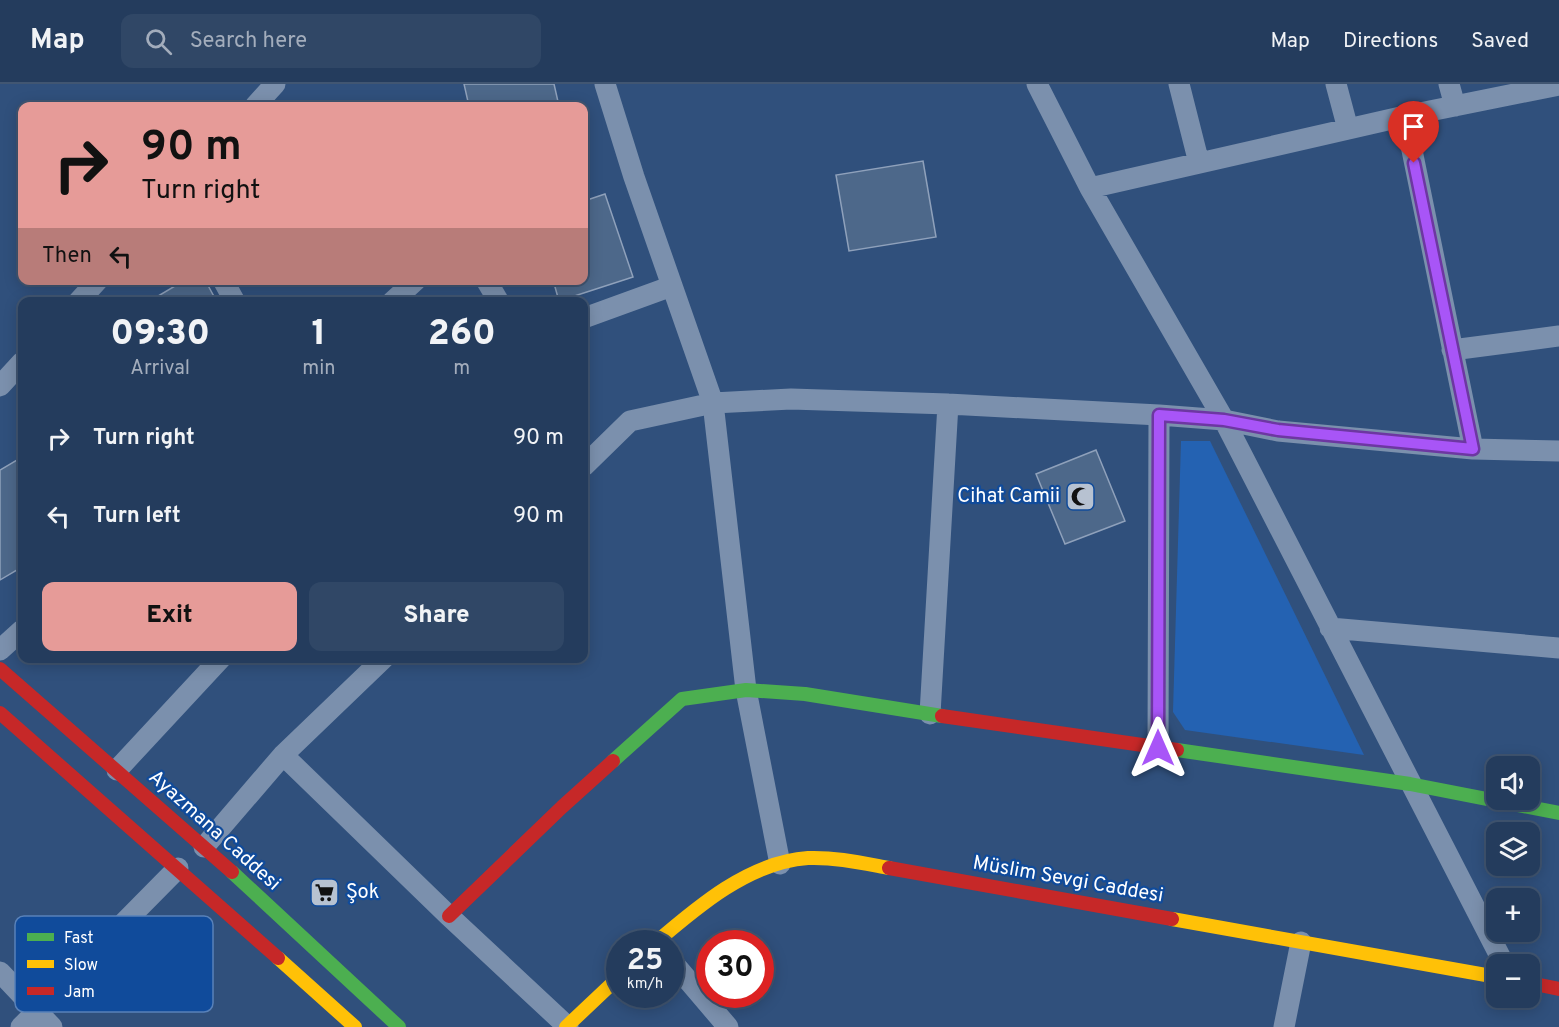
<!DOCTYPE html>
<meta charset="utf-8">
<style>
body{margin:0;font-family:Overpass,sans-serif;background:#304766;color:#f1f3f6;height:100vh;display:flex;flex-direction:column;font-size:22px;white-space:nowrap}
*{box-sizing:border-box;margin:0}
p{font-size:20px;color:#a3adbc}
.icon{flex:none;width:33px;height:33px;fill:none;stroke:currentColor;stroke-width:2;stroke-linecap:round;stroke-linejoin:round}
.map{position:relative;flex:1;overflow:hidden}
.side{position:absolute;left:18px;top:213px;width:570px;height:366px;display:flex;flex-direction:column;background:#243c5d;border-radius:12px;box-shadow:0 3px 15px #0003,0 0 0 2px #415672}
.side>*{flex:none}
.guide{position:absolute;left:18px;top:18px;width:570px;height:183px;border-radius:12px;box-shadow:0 3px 15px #0003,0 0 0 2px #415672;background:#e69b98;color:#111;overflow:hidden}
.fabs{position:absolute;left:1486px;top:672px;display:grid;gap:12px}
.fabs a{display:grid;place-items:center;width:54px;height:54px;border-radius:12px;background:#243c5d;box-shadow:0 3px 15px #0003,0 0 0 2px #415672;font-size:30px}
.speed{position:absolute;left:606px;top:846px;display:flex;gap:12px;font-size:30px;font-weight:700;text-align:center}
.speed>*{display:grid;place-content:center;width:78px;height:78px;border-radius:50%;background:#243c5d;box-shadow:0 3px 15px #0003,0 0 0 2px #415672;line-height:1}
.speed small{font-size:15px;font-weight:400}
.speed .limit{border:9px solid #d22;background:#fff;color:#111}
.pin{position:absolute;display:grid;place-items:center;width:51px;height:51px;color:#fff;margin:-62px -26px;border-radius:50% 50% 50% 0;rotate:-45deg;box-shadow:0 0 6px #0007}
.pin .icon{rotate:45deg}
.me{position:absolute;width:66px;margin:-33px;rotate:0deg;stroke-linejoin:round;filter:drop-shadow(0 0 4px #0008)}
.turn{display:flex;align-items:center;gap:21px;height:126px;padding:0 24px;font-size:27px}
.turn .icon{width:78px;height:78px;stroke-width:2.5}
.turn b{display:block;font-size:42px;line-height:51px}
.then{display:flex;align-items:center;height:57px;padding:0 24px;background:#0003;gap:12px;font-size:22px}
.eta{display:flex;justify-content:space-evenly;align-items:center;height:102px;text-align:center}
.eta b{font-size:36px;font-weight:800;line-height:42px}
.action{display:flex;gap:12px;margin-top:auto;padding:12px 24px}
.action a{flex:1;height:69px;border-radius:12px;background:#e69b98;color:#111;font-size:24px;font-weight:800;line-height:69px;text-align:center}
.action a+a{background:#304766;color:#f1f3f6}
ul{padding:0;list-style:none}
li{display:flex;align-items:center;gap:18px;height:78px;padding:0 24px}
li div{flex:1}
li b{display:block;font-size:22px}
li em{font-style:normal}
header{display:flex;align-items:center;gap:36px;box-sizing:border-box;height:84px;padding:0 30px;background:#243c5d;border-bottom:2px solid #415672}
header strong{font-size:28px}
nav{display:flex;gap:33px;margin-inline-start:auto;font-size:21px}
.search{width:420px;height:54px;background:#304766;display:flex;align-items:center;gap:15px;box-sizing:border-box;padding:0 21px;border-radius:12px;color:#a3adbc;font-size:22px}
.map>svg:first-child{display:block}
.green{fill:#2462b2}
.building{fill:#4d688a;stroke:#8fa1bb;stroke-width:1.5}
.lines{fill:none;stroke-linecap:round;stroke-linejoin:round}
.street{stroke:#7b90ad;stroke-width:21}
.fast{stroke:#4caf50;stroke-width:14}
.slow{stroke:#ffc107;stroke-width:14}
.jam{stroke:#c62828;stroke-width:14}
.route-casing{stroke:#6d37a1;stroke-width:15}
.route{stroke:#a855f7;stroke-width:10}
.labels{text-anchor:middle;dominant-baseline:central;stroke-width:4.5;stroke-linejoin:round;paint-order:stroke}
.poi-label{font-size:20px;fill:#fff;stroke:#104b9b;text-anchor:end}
.street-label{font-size:20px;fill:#fff;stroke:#104b9b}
.key{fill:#104b9b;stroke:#5881b9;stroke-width:1.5}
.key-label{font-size:16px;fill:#fff}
</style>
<header>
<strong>Map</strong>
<div class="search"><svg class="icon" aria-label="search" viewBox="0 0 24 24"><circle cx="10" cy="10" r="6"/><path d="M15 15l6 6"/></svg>Search here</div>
<nav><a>Map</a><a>Directions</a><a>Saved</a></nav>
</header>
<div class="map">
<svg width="1559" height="943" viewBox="0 0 1559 943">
<rect width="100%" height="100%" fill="#30507c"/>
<path class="green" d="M1181 357H1210L1364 671 1185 646 1173 628Z"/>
<path class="building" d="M464 0H554L559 22H469Z
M923 77 936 153 849 167 836 91Z
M605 110 633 193 559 217 553 196H584V117Z
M185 196H205L217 218H148Z
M1096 366 1125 437 1065 460 1036 390Z
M22 373V483L0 496V386Z"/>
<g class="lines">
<path class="street" d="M605 0 634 93 713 319 746 606 780 780
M1037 0 1090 104 1224 336 1504 880
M1179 0 1199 79
M1336 0 1348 45
M1449 0 1455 22
M255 22 275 0
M1405 32 1473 365
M1090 104 1405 32 1559 1
M223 196 235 218
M486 196 499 218
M78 218 98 196
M392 218 416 196
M584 234 672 202
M1452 266 1559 252
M0 302 22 278
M584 382 630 337 713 319 791 315 948 320 1159 331 1224 336 1278 347 1473 365 1559 367
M1330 544 1559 564
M0 566 22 546
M930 630 948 320
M1158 664 1159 331
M283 671 449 832 568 943
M117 686 221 574
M204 763 283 671 384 574
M670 875 728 943
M0 888 52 943
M21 943 178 784
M1284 943 1301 858"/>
<path class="fast" d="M1177 666 1410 700 1559 729
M613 677 682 615 746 606 805 610 942 632
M232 788 399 943"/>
<path class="slow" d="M1172 835 1497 893
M654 860C697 823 749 778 808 774 836 773 862 779 889 784
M278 874 355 943
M566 943 620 892"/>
<path class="jam" d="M0 585 232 788
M0 629 278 874
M942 632 1177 666
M889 784 1172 835
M449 832 562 723 613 677
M1530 899 1559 905"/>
</g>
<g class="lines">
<defs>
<path id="route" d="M1158 664 1159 331 1224 336 1278 346 1473 365 1414 79"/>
</defs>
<use href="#route" class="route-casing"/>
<use href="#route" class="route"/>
</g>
<defs>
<symbol id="mosque-square" viewBox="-11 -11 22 22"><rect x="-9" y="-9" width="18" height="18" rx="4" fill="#b7c2d1" stroke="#104b9b"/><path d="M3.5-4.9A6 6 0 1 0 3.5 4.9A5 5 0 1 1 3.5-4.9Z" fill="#111"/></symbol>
<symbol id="supermarket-square" viewBox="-11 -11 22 22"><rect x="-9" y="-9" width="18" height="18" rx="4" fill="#b7c2d1" stroke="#104b9b"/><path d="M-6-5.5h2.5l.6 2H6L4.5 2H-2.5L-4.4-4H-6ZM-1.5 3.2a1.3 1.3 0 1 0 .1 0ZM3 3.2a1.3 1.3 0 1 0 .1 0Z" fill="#111"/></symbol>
</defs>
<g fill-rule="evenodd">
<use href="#mosque-square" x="1064" y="396" width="33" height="33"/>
<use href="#supermarket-square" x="308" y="792" width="33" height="33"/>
</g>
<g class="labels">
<g class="poi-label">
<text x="1060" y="413">Cihat Camii</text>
<text x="346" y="809" text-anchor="start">Şok</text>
</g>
<g class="street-label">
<text transform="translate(214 747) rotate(42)">Ayazmana Caddesi</text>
<text transform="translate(1068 796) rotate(10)">Müslim Sevgi Caddesi</text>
</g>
</g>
<rect x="15" y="832" width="198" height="96" rx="9" class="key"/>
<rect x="27" y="849" width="27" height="8" fill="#4caf50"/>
<rect x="27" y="876" width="27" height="8" fill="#ffc107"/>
<rect x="27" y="903" width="27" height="8" fill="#c62828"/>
<g class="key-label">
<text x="64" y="859">Fast</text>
<text x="64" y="886">Slow</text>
<text x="64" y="913">Jam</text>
</g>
</svg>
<div class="fabs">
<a><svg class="icon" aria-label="sound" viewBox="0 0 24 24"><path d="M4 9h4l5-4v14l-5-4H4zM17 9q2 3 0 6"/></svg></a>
<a><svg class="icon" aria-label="layers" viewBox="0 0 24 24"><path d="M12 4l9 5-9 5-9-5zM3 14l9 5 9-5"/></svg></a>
<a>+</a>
<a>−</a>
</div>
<div class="speed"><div>25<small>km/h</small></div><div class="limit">30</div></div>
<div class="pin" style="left:1414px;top:79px;background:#d93025"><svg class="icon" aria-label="arrive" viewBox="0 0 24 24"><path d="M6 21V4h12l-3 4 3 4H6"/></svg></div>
<svg class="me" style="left:1158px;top:664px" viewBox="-20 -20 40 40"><path d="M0-17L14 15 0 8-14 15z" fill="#a855f7" stroke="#fff" stroke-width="4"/></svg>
<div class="guide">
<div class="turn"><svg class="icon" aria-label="right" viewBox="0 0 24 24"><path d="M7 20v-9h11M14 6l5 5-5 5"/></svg><div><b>90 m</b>Turn right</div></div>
<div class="then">Then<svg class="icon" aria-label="left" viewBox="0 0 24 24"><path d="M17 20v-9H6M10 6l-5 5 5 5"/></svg></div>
</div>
<section class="side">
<div class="eta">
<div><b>09:30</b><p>Arrival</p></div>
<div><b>1</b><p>min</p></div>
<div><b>260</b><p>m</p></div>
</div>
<ul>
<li><svg class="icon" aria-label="right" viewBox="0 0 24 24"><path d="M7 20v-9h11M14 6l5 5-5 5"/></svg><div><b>Turn right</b></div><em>90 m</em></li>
<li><svg class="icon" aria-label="left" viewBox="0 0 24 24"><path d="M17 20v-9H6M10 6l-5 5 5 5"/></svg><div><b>Turn left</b></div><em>90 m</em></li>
</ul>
<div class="action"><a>Exit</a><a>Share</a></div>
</section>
</div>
